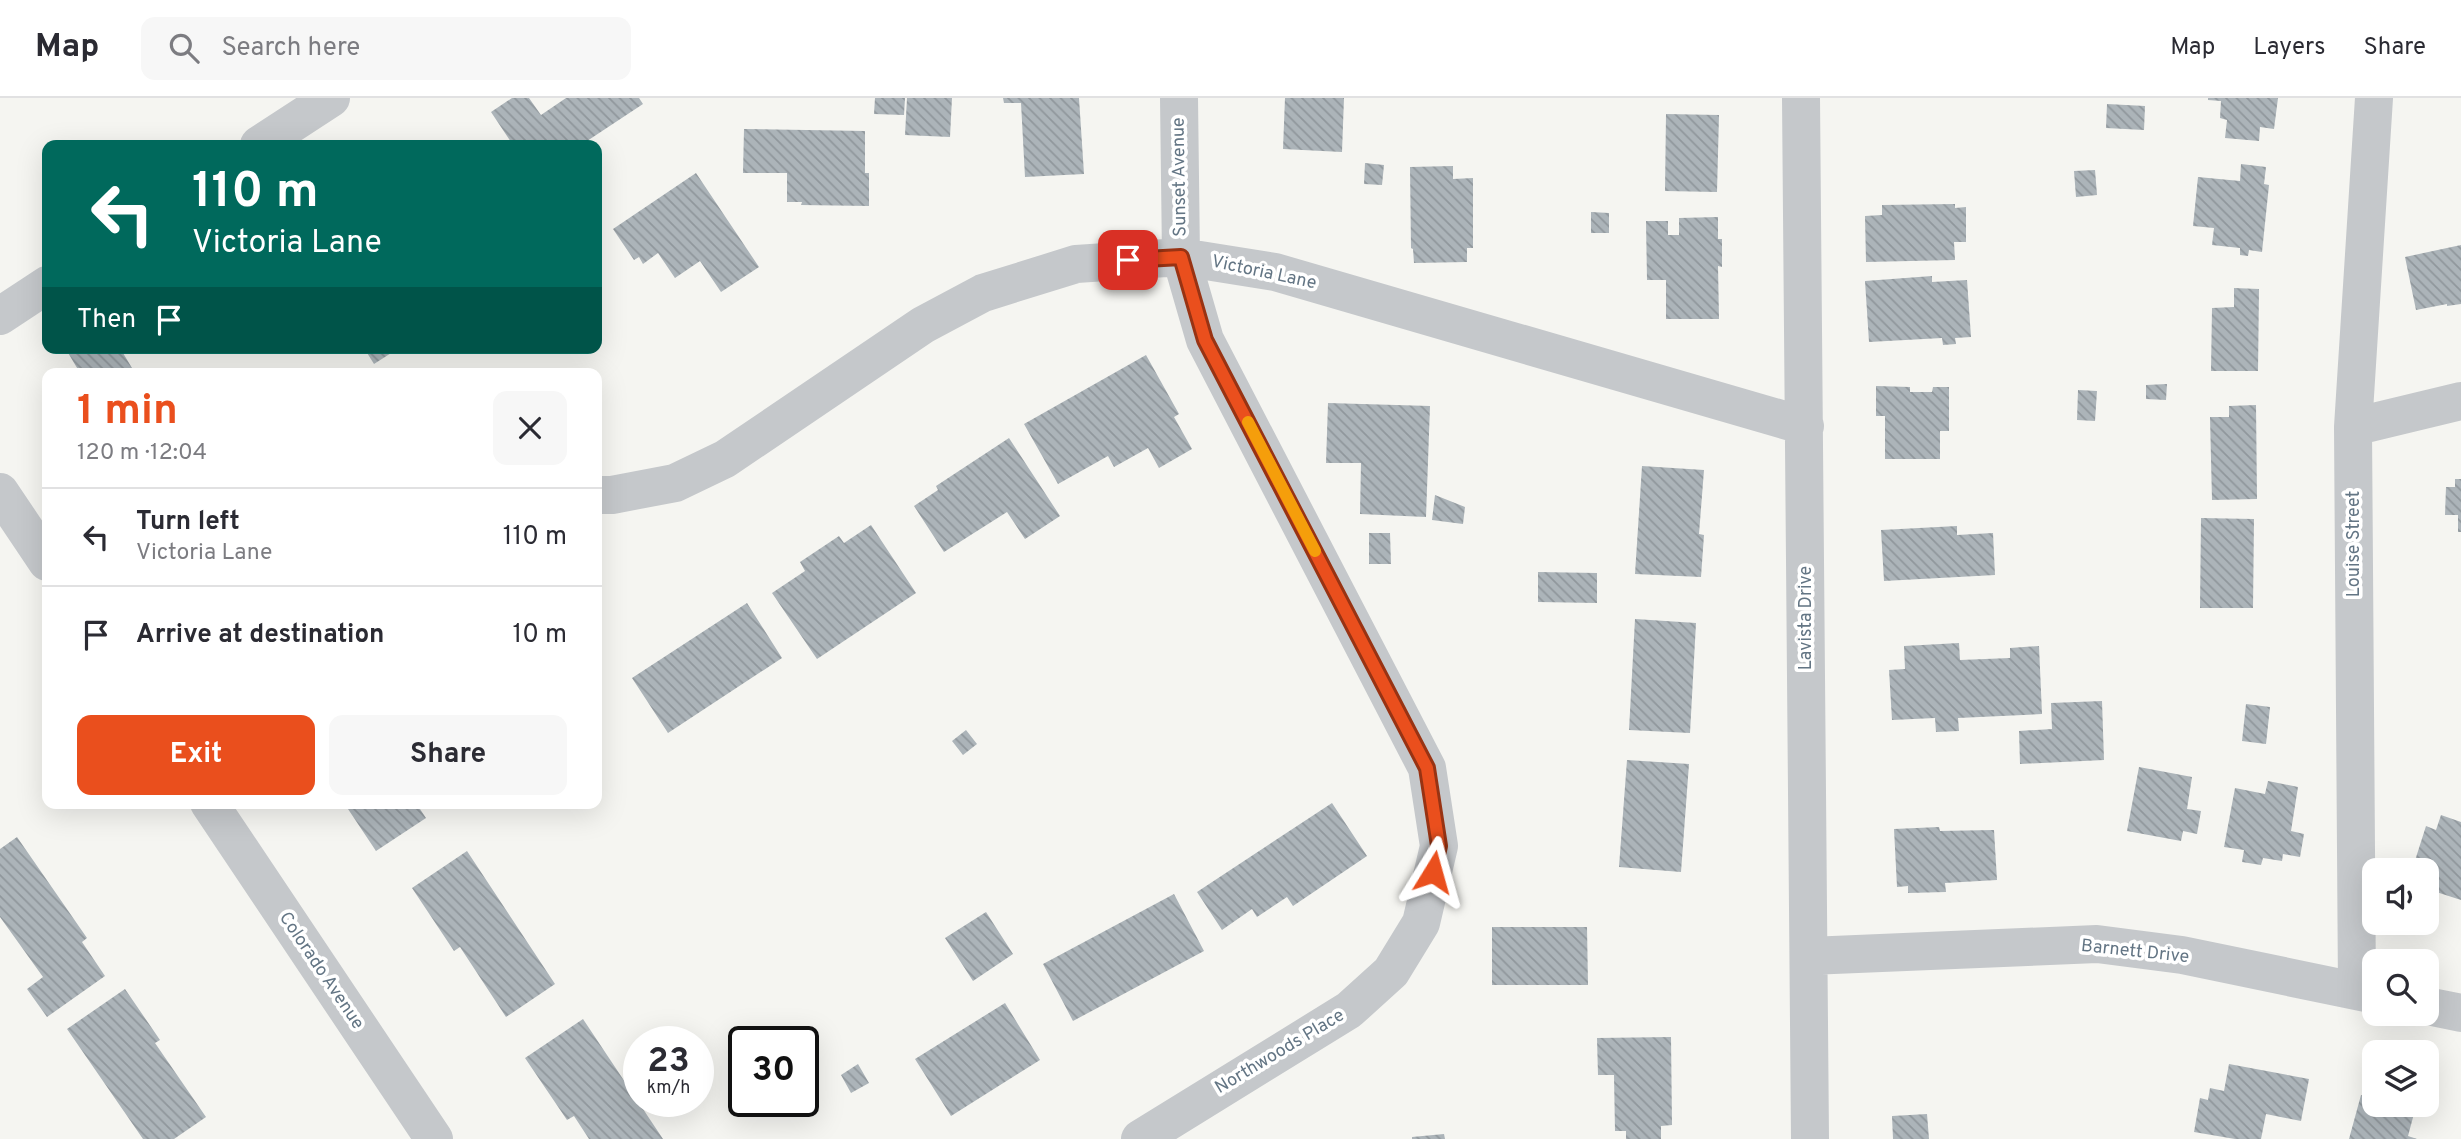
<!DOCTYPE html>
<meta charset="utf-8">
<style>
body{margin:0;font-family:Overpass,sans-serif;background:#f7f7f7;color:#2b2b33;height:100vh;display:flex;flex-direction:column;font-size:26px;white-space:nowrap}
*{box-sizing:border-box;margin:0}
p{font-size:23px;color:#7c7c81}
.icon{flex:none;width:38px;height:38px;fill:none;stroke:currentColor;stroke-width:2;stroke-linecap:round;stroke-linejoin:round}
.map{position:relative;flex:1;overflow:hidden}
.sheet{position:absolute;left:42px;top:270px;width:560px;height:441px;display:flex;flex-direction:column;background:#fff;border-radius:14px;box-shadow:0 7px 28px #0002}
.sheet>*{flex:none}
.hud{position:absolute;left:42px;top:42px;width:560px;height:214px;border-radius:14px;box-shadow:0 7px 28px #0002;background:#00695c;color:#fff;overflow:hidden}
.buttons{position:absolute;left:2362px;top:760px;display:grid;gap:14px}
.buttons a{display:grid;place-items:center;width:77px;height:77px;border-radius:14px;background:#fff;box-shadow:0 7px 28px #0002;font-size:35px}
.speed{position:absolute;left:623px;top:928px;display:flex;gap:14px;font-size:35px;font-weight:700;text-align:center}
.speed>*{display:grid;place-content:center;width:91px;height:91px;border-radius:50%;background:#fff;box-shadow:0 7px 28px #0002;line-height:1}
.speed small{font-size:18px;font-weight:400}
.speed .limit{border:4px solid #111;border-radius:10px;background:#fff;color:#111}
.pin{position:absolute;display:grid;place-items:center;width:60px;height:60px;color:#fff;margin:-30px;border-radius:14px;box-shadow:0 4px 10px #0006}
.me{position:absolute;width:77px;margin:-38px;rotate:8deg;stroke-linejoin:round;filter:drop-shadow(0 0 5px #0008)}
.turn{display:flex;align-items:center;gap:24px;height:147px;padding:0 35px;font-size:32px}
.turn .icon{width:91px;height:91px;stroke-width:2.5}
.turn b{display:block;font-size:49px;line-height:60px}
.then{display:flex;align-items:center;height:66px;padding:0 35px;background:#0003;gap:14px;font-size:26px}
.round{display:grid;place-items:center;flex:none;width:74px;height:74px;border-radius:14px;background:#f7f7f7}
.summary{display:flex;align-items:center;justify-content:space-between;height:119px;padding:0 35px}
h1{font-size:42px;font-weight:700;line-height:52px;color:#ea4f1d}
.cta{display:flex;gap:14px;margin-top:auto;padding:14px 35px}
.cta a{flex:1;height:80px;border-radius:14px;background:#ea4f1d;color:#fff;font-size:28px;font-weight:700;line-height:80px;text-align:center}
.cta a+a{background:#f7f7f7;color:#2b2b33}
ul{padding:0;list-style:none}
li{display:flex;align-items:center;gap:21px;height:98px;padding:0 35px;border-top:2px solid #e1e1e2}
li div{flex:1}
li b{display:block;font-size:26px}
li em{font-style:normal}
header{display:flex;align-items:center;gap:42px;box-sizing:border-box;height:98px;padding:0 35px;background:#fff;border-bottom:2px solid #e1e1e2}
header strong{font-size:33px}
nav{display:flex;gap:38px;margin-inline-start:auto;font-size:24px}
.search{width:490px;height:63px;background:#f7f7f7;display:flex;align-items:center;gap:18px;box-sizing:border-box;padding:0 24px;border-radius:14px;color:#7c7c81;font-size:26px}
.map>svg:first-child{display:block}
.building{fill:url(#building-back-hatch)}
.lines{fill:none;stroke-linecap:round;stroke-linejoin:round}
.minor{stroke:#c5c8cb;stroke-width:38}
.route-casing{stroke:#983313;stroke-width:18}
.route{stroke:#ea4f1d;stroke-width:12}
.slow{stroke:#f59e0b;stroke-width:12}
.labels{text-anchor:middle;dominant-baseline:central;stroke-width:7;stroke-linejoin:round;paint-order:stroke}
.street-label{font-size:18px;fill:#637584;stroke:#fff}
</style>
<header>
<strong>Map</strong>
<div class="search"><svg class="icon" aria-label="search" viewBox="0 0 24 24"><circle cx="10" cy="10" r="6"/><path d="M15 15l6 6"/></svg>Search here</div>
<nav><a>Map</a><a>Layers</a><a>Share</a></nav>
</header>
<div class="map">
<svg width="2461" height="1041" viewBox="0 0 2461 1041">
<defs>
<pattern id="building-back-hatch" width="6" height="6" patternUnits="userSpaceOnUse" patternTransform="scale(1.75)"><rect width="6" height="6" fill="#acb4b9"/><path d="M-1 5l2 2M0 0l6 6M5-1l2 2" fill="none" stroke="#90979c"/></pattern>
</defs>
<rect width="100%" height="100%" fill="#f5f5f1"/>
<path class="building" d="M512 0H529L541 17 566 0H639L643 6 581 47H513L491 14Z
M875 0H905L904 17 874 16Z
M907 0H952L950 39 905 37Z
M1003 0H1079L1084 76 1025 79 1021 5H1004Z
M1285 0H1344L1342 54 1283 51Z
M2208 0H2278L2274 31 2260 29 2259 43 2225 40 2227 22 2220 20 2221 3 2208 2Z
M2107 6 2145 8 2144 32 2106 30Z
M1666 16 1719 17 1717 94 1665 93Z
M744 31 865 33V75H869V108L801 107 802 104H787V75H743Z
M1365 65 1384 67 1382 87 1364 86Z
M2241 66 2266 69 2264 86 2269 87 2262 154 2249 152 2248 158 2240 157V150L2212 147 2214 130 2193 128 2198 79 2240 83Z
M1453 68V81L1473 80V150H1467V164L1414 165 1413 151 1411 150 1410 69Z
M2095 72 2097 97 2076 99 2074 73Z
M696 75 759 169 721 194 700 163 675 180 658 155 643 166 639 159 634 162 613 131Z
M1955 106V110L1966 109V144H1954L1955 162 1866 164 1865 118 1882 117V107Z
M1591 114 1609 115V135H1591Z
M1718 119V141H1722V169L1718 168 1719 221H1666V182H1647L1646 123H1668V137H1679V120Z
M2461 147V206L2447 208V206L2416 212 2405 159Z
M1932 178V184L1967 182 1971 239 1955 240 1956 246 1943 247 1942 240 1869 244 1865 183Z
M2234 190 2259 191 2258 273H2211L2212 210 2234 209Z
M71 250H120L135 275H80L67 253Z
M364 250H399L374 266Z
M1146 257 1179 316 1174 319 1192 351 1159 370 1148 350 1114 369 1108 358 1058 386 1024 326Z
M2167 286 2166 302 2146 301V287Z
M1876 288 1910 289V294H1932L1933 289H1949V333H1940V361H1885V318H1876Z
M2078 292 2097 293 2095 323 2077 322Z
M1328 305 1430 308 1426 419 1360 416 1361 365H1326Z
M2256 307 2257 401 2212 402 2210 319H2229V308Z
M1009 340 1060 418 1025 441 1007 414 944 454 914 408 938 392 936 388Z
M1642 368 1704 372 1699 436 1704 437 1701 479 1635 476Z
M2455 381H2461V434H2458V417H2445L2446 389H2455Z
M1435 397 1465 409 1463 426 1432 422Z
M2201 420 2254 421 2253 510H2200Z
M871 427 916 495 817 561 772 495 805 473 800 464 839 438 844 445Z
M1957 428V437L1993 435 1995 477 1884 483 1881 432Z
M1369 435H1390L1391 466H1369Z
M1538 474 1597 475V505L1538 504Z
M747 505 782 560 668 635 632 580Z
M1635 521 1696 525 1690 635 1629 632Z
M1959 545 1960 562 2010 560V550L2039 548 2042 616 1958 620 1959 633 1936 634 1935 620 1892 622 1889 572 1905 571 1904 548Z
M2102 603 2104 662 2020 666 2019 633 2052 631 2051 605Z
M2246 606 2270 609 2266 646 2242 643Z
M966 632 977 646 963 657 952 643Z
M1627 662 1689 666 1681 774 1619 769Z
M2139 669 2192 679 2187 711 2201 713 2197 736 2183 733 2181 743 2127 733Z
M2268 683 2298 689 2291 733 2304 736 2300 759 2283 756 2282 763 2263 760 2261 767 2242 764 2244 752 2224 749 2235 690 2265 696Z
M344 705H416L426 720 376 753Z
M1332 705 1367 758 1293 808 1287 799 1257 819 1252 811 1222 832 1197 794Z
M2441 717 2461 724V802L2427 791V772H2412L2426 728 2436 732Z
M1939 729 1940 733 1994 732 1997 782 1945 785 1946 794 1908 795V788L1897 789 1894 731Z
M17 739 87 840 82 844 105 878 47 919 27 891 43 879 0 819V751Z
M467 753 555 886 506 919 460 849 454 853 412 790Z
M1174 796 1204 853 1073 923 1043 866Z
M986 814 1013 856 973 883 945 840Z
M1492 829H1587L1588 887H1492Z
M125 891 160 942 155 945 206 1019 174 1041H143L67 931Z
M1005 905 1040 962 951 1018 915 961Z
M583 921 663 1041H589L574 1018 567 1022 525 960Z
M1671 939 1672 1027 1661 1028V1041H1626V1033H1615L1614 977H1598L1597 940Z
M858 966 869 985 851 995 841 977Z
M2229 966 2309 981 2301 1023 2266 1016 2261 1041H2235L2194 1034 2200 1000 2208 1002 2210 990 2224 993Z
M2361 997 2375 1001V1006H2396L2415 1012 2408 1038 2417 1041H2349Z
M1927 1016 1929 1041H1893L1892 1018Z
M1444 1036 1445 1041H1412V1039Z"/>
<g class="lines">
<path class="minor" d="M1801 0 1810 1041
M259 47 331 0
M0 218 47 187
M2353 329 2461 303
M0 394 47 464
M597 397H612L675 385 725 361 923 227 983 195 1076 166 1181 159 1275 174 1805 328
M209 705 434 1041
M1809 858 2097 846 2182 857 2375 897
M2357 893 2353 329 2374 0
M2427 908 2461 915
M1140 1041 1349 912 1391 874 1421 825 1439 748 1427 670 1205 242 1181 159 1179 0"/>
</g>
<g class="lines">
<defs>
<path id="route" d="M1128 162 1181 159 1205 242 1427 670 1439 748 1433 774"/>
</defs>
<use href="#route" class="route-casing"/>
<use href="#route" class="route"/>
<path class="slow" d="M1248 324 1315 453"/>
</g>
<g class="labels">
<g class="street-label">
<text transform="translate(1180 79) rotate(-91)">Sunset Avenue</text>
<text transform="translate(1264 175) rotate(12)">Victoria Lane</text>
<text transform="translate(2354 446) rotate(-90)">Louise Street</text>
<text transform="translate(1806 520) rotate(-90)">Lavista Drive</text>
<text transform="translate(2135 854) rotate(6)">Barnett Drive</text>
<text transform="translate(321 873) rotate(56)">Colorado Avenue</text>
<text transform="translate(1280 954) rotate(-31)">Northwoods Place</text>
</g>
</g>
</svg>
<div class="buttons">
<a><svg class="icon" aria-label="sound" viewBox="0 0 24 24"><path d="M4 9h4l5-4v14l-5-4H4zM17 9q2 3 0 6"/></svg></a>
<a><svg class="icon" aria-label="search" viewBox="0 0 24 24"><circle cx="10" cy="10" r="6"/><path d="M15 15l6 6"/></svg></a>
<a><svg class="icon" aria-label="layers" viewBox="0 0 24 24"><path d="M12 4l9 5-9 5-9-5zM3 14l9 5 9-5"/></svg></a>
</div>
<div class="speed"><div>23<small>km/h</small></div><div class="limit">30</div></div>
<div class="pin" style="left:1128px;top:162px;background:#d93025"><svg class="icon" aria-label="arrive" viewBox="0 0 24 24"><path d="M6 21V4h12l-3 4 3 4H6"/></svg></div>
<svg class="me" style="left:1433px;top:774px" viewBox="-20 -20 40 40"><path d="M0-17L14 15 0 8-14 15z" fill="#ea4f1d" stroke="#fff" stroke-width="4"/></svg>
<div class="hud">
<div class="turn"><svg class="icon" aria-label="left" viewBox="0 0 24 24"><path d="M17 20v-9H6M10 6l-5 5 5 5"/></svg><div><b>110 m</b>Victoria Lane</div></div>
<div class="then">Then<svg class="icon" aria-label="arrive" viewBox="0 0 24 24"><path d="M6 21V4h12l-3 4 3 4H6"/></svg></div>
</div>
<section class="sheet">
<div class="summary"><div><h1>1 min</h1><p>120 m · 12:04</p></div><a class="round"><svg class="icon" aria-label="close" viewBox="0 0 24 24"><path d="M6 6l12 12M18 6L6 18"/></svg></a></div>
<ul>
<li><svg class="icon" aria-label="left" viewBox="0 0 24 24"><path d="M17 20v-9H6M10 6l-5 5 5 5"/></svg><div><b>Turn left</b><p>Victoria Lane</p></div><em>110 m</em></li>
<li><svg class="icon" aria-label="arrive" viewBox="0 0 24 24"><path d="M6 21V4h12l-3 4 3 4H6"/></svg><div><b>Arrive at destination</b></div><em>10 m</em></li>
</ul>
<div class="cta"><a>Exit</a><a>Share</a></div>
</section>
</div>
